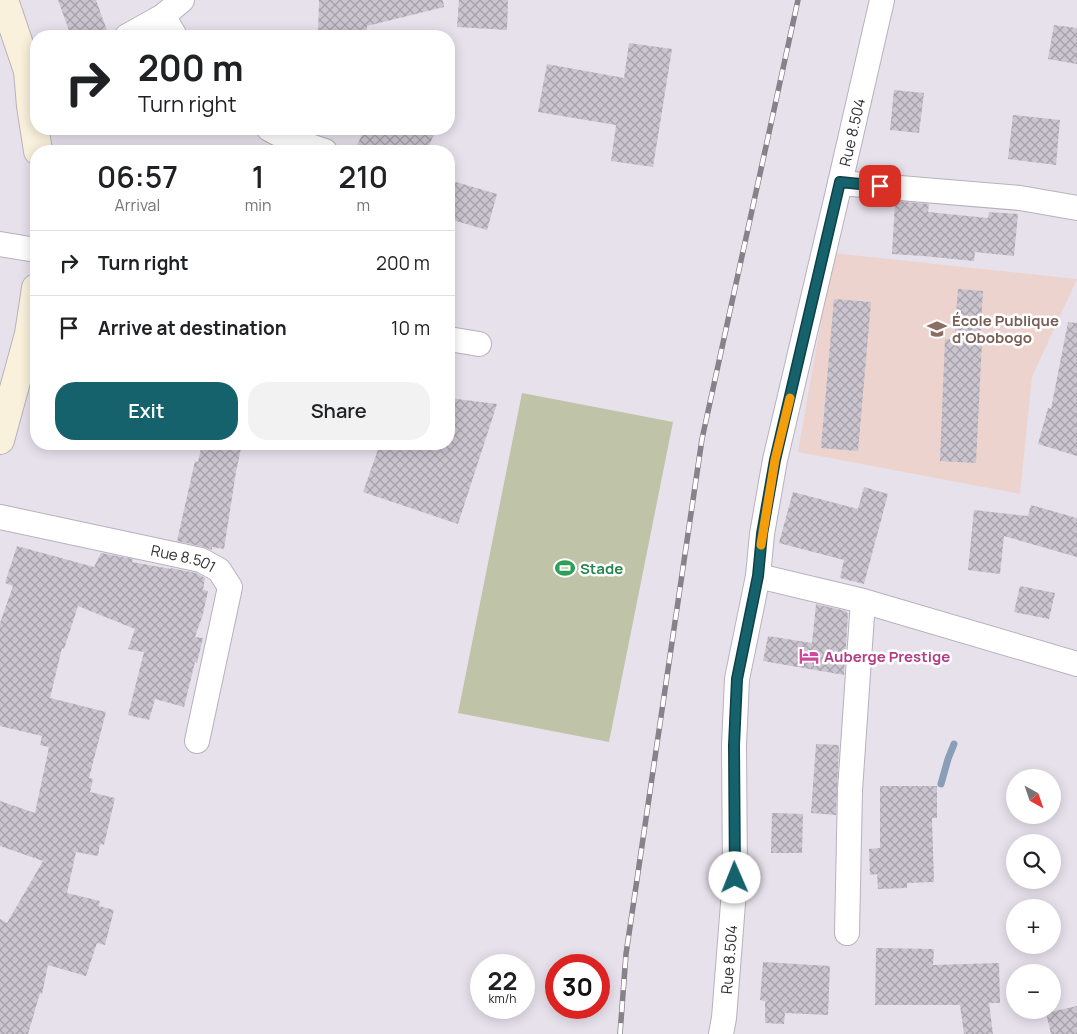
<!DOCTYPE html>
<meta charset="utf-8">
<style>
body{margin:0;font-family:Manrope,sans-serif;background:#f2f2f2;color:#202124;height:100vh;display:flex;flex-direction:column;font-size:19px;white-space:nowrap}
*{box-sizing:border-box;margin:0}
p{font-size:16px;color:#757577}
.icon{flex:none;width:28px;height:28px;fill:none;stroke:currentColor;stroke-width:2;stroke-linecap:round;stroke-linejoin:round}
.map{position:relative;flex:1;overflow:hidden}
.drawer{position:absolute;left:30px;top:145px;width:425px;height:305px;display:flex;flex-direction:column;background:#fff;border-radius:20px;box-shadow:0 2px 12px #0003}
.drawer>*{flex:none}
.hud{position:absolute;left:30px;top:30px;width:425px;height:105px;border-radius:20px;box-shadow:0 2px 12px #0003;background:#fff;color:#202124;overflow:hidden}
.needle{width:32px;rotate:140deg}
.tools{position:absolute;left:1006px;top:769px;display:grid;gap:10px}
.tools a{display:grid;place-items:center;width:55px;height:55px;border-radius:50%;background:#fff;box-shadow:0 2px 12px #0003;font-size:25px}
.speed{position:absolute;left:470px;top:954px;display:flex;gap:10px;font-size:25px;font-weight:700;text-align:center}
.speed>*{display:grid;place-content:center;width:65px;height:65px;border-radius:50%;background:#fff;box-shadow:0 2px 12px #0003;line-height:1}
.speed small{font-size:12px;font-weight:400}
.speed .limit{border:8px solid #d22;background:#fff;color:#111}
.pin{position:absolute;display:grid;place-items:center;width:42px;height:42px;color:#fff;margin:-21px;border-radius:10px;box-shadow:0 2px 8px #0006}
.me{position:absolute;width:55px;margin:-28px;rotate:359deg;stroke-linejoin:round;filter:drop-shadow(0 0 4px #0008)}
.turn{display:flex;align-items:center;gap:18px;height:105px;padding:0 25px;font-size:22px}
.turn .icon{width:65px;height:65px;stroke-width:2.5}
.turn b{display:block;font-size:35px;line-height:42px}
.eta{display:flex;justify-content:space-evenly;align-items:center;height:85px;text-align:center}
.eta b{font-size:30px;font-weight:600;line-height:35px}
.primary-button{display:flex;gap:10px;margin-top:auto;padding:10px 25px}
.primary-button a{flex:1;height:58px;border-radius:20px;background:#15626c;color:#fff;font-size:20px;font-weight:600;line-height:58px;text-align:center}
.primary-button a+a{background:#f2f2f2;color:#202124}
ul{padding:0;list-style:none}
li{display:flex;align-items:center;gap:15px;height:65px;padding:0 25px;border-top:1px solid #e0e0e0}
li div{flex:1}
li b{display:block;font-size:19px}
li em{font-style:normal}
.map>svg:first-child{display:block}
.education{fill:#edd3ce}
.garden{fill:#bfc3a7}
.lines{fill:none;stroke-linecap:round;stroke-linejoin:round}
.stream{stroke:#8a9eb7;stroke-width:7}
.building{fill:url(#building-cross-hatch)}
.minor-casing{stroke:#b8b1bc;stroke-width:26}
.secondary-casing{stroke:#b8b1bc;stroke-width:30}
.minor{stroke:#fff;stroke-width:24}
.secondary{stroke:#f9f1dc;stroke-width:28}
.rail-casing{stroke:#87828a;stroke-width:5.5}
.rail{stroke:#fff;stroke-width:4;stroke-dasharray:11;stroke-linecap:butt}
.route-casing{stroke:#0e4046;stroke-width:12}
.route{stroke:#15626c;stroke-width:9}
.slow{stroke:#f59e0b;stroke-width:9}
.labels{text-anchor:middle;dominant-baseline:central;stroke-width:5;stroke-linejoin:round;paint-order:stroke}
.street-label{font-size:15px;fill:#322f34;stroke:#fff}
.education-label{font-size:15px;font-weight:bold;fill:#785e54;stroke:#fff;text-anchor:start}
.leisure-label{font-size:15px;font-weight:bold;fill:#27864d;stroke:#fff;text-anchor:start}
.hotel-label{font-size:15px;font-weight:bold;fill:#b23c85;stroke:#fff;text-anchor:start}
</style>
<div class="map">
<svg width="1077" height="1034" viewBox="0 0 1077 1034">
<defs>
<pattern id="building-cross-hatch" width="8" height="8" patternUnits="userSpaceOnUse" patternTransform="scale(1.25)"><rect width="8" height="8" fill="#cbc5d0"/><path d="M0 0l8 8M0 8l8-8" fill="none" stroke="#a5a0aa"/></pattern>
</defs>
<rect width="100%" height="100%" fill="#e7e1ec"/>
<path class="education" d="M833 253 1077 279 1032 377 1020 494 798 452Z"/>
<path class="garden" d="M522 393 673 422 609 742 458 713Z"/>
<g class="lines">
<path class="stream" d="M941 784 948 759 954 744"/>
</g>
<path class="building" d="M58 0H96L109 36H71Z
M319 0H443L444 7 367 26V36H318Z
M459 0H508L507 30 457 27Z
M1054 25 1077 28V64L1048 59Z
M629 43 672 49 653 167 611 161 616 125 538 112 547 64 624 78Z
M894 90 924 93 919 133 890 130Z
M1013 115 1060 120 1056 165 1008 159Z
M364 129H436L427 151H355Z
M449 180 497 194 487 230 449 219Z
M895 201 929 204 928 212 988 218 989 212 1018 214 1014 256 975 252 974 261 923 256 892 254Z
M958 289 983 291 980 341H982L976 463 940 461 945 339 954 340Z
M834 299 871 302 858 451 821 448Z
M1068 322 1077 323V456L1038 444 1048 408 1051 409Z
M449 398 497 404 458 524 363 492 380 444H449Z
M202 444H242L236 472 224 549 212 547V550L204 547 177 541 195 461 198 462Z
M864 487 888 494 864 584 840 578 844 560 779 543 793 492 858 509Z
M1031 505 1077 518V557L1004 536 1000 574 968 570 974 510 1028 516Z
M17 546 94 567 101 553 133 559 132 562 171 569V568L196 573 205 578 203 590 208 591 203 614 195 637 203 638 197 663 195 662 184 707 155 699 149 720 128 715 144 652 128 649 135 629 78 606 64 649 62 648 50 698 106 712 89 778 93 779 90 792 115 798 104 845 100 844 98 856 76 852 67 893 100 901 99 906 114 910 105 945 97 943 86 976 48 965 42 994 40 993 28 1034H0V919L7 923 43 861 0 846V801L35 813 49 747 40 745 42 736 0 726V623L13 586 5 583Z
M1020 586 1055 593 1049 619 1014 612Z
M816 604 846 611 848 614 844 675 763 661 768 636 812 643Z
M816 744 839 745 836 815 811 813Z
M880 786H937V818H932L934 882 907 883V888L878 889 877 874 870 875 869 849 880 848Z
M772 813 803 814 802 853H771Z
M876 948 934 949 933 965 999 963 1000 1003H989L993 1034H964L960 1005H875Z
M763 962 830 966 828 1015 785 1013 784 1024 765 1023V1001L760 1000Z
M1077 1006V1034H1051L1046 1013Z"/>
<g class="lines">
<defs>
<g id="minor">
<path d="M163 16 175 36"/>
<path d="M127 36 163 16 182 0"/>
<path d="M269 129 284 137 325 151"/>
<path d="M840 183 1020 198 1077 208"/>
<path d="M0 244 36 250"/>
<path d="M449 339 479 344"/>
<path id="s1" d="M0 517 201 560 219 570 230 587 197 741"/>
<path d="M758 576 863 601 1077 664"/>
<path d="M847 933 850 790 863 601"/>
<path id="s2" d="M721 1034 724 1018 735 878 734 745 737 679 758 576 762 534 775 460 840 183 882 0"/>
</g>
<path id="secondary" d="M4 0 28 71 31 106 38 151
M0 440 29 334 36 288"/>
</defs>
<use href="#minor" class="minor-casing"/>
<use href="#secondary" class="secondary-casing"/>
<use href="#minor" class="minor"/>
<use href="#secondary" class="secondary"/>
<defs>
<path id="rail" d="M620 1034 626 954 702 439 798 0"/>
</defs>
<use href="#rail" class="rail-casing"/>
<use href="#rail" class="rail"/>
</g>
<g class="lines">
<defs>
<path id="route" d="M735 878 734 745 737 679 758 576 762 534 775 460 840 182 880 186"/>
</defs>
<use href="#route" class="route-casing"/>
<use href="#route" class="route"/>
<path class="slow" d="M761 545 775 460 790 398"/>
</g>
<defs>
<symbol id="school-bare" viewBox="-9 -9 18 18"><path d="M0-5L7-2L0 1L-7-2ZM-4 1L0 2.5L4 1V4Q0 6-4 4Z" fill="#8d6e63" stroke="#fff" stroke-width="2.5" paint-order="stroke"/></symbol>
<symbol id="stadium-bare" viewBox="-9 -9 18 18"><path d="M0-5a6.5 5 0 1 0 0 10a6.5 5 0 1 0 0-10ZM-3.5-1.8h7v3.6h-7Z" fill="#2e9e5b" stroke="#fff" stroke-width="2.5" paint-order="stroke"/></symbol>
<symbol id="hotel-bare" viewBox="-9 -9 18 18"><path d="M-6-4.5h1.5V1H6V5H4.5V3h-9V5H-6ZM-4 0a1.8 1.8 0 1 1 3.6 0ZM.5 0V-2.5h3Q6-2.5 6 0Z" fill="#d1479c" stroke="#fff" stroke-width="2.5" paint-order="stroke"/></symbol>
</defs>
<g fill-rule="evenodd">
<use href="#school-bare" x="923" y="315" width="28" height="28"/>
<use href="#stadium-bare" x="551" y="554" width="28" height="28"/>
<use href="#hotel-bare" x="795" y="642" width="28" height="28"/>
</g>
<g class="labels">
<g class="street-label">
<text stroke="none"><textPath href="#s2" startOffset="915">Rue 8.504</textPath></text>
<text stroke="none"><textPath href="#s1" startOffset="188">Rue 8.501</textPath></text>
<text stroke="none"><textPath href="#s2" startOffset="75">Rue 8.504</textPath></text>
</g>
<g class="education-label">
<text x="952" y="320">École Publique<tspan x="952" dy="17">d'Obobogo</tspan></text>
</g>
<g class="leisure-label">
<text x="580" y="568">Stade</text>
</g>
<g class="hotel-label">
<text x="824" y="656">Auberge Prestige</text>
</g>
</g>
</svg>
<div class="tools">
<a><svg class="needle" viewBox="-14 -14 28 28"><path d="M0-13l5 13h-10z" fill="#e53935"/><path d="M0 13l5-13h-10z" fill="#757577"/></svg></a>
<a><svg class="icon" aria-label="search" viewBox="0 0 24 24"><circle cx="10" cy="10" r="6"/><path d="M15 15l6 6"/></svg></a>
<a>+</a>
<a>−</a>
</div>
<div class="speed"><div>22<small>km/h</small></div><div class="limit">30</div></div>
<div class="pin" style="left:880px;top:186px;background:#d93025"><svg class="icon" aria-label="arrive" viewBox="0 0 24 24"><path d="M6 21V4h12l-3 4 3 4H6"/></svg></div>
<svg class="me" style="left:735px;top:878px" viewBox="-20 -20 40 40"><circle r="19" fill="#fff"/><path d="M0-13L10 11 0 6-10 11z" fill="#15626c"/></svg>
<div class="hud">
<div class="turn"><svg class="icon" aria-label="right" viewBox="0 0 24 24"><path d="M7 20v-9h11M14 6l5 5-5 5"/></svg><div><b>200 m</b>Turn right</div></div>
</div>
<section class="drawer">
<div class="eta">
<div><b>06:57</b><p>Arrival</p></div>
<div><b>1</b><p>min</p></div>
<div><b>210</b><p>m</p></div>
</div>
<ul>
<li><svg class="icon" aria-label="right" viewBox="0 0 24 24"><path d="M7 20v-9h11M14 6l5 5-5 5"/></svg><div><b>Turn right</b></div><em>200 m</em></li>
<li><svg class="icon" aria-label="arrive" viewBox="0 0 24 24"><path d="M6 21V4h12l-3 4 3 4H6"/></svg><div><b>Arrive at destination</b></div><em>10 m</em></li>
</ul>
<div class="primary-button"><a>Exit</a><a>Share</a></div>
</section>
</div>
